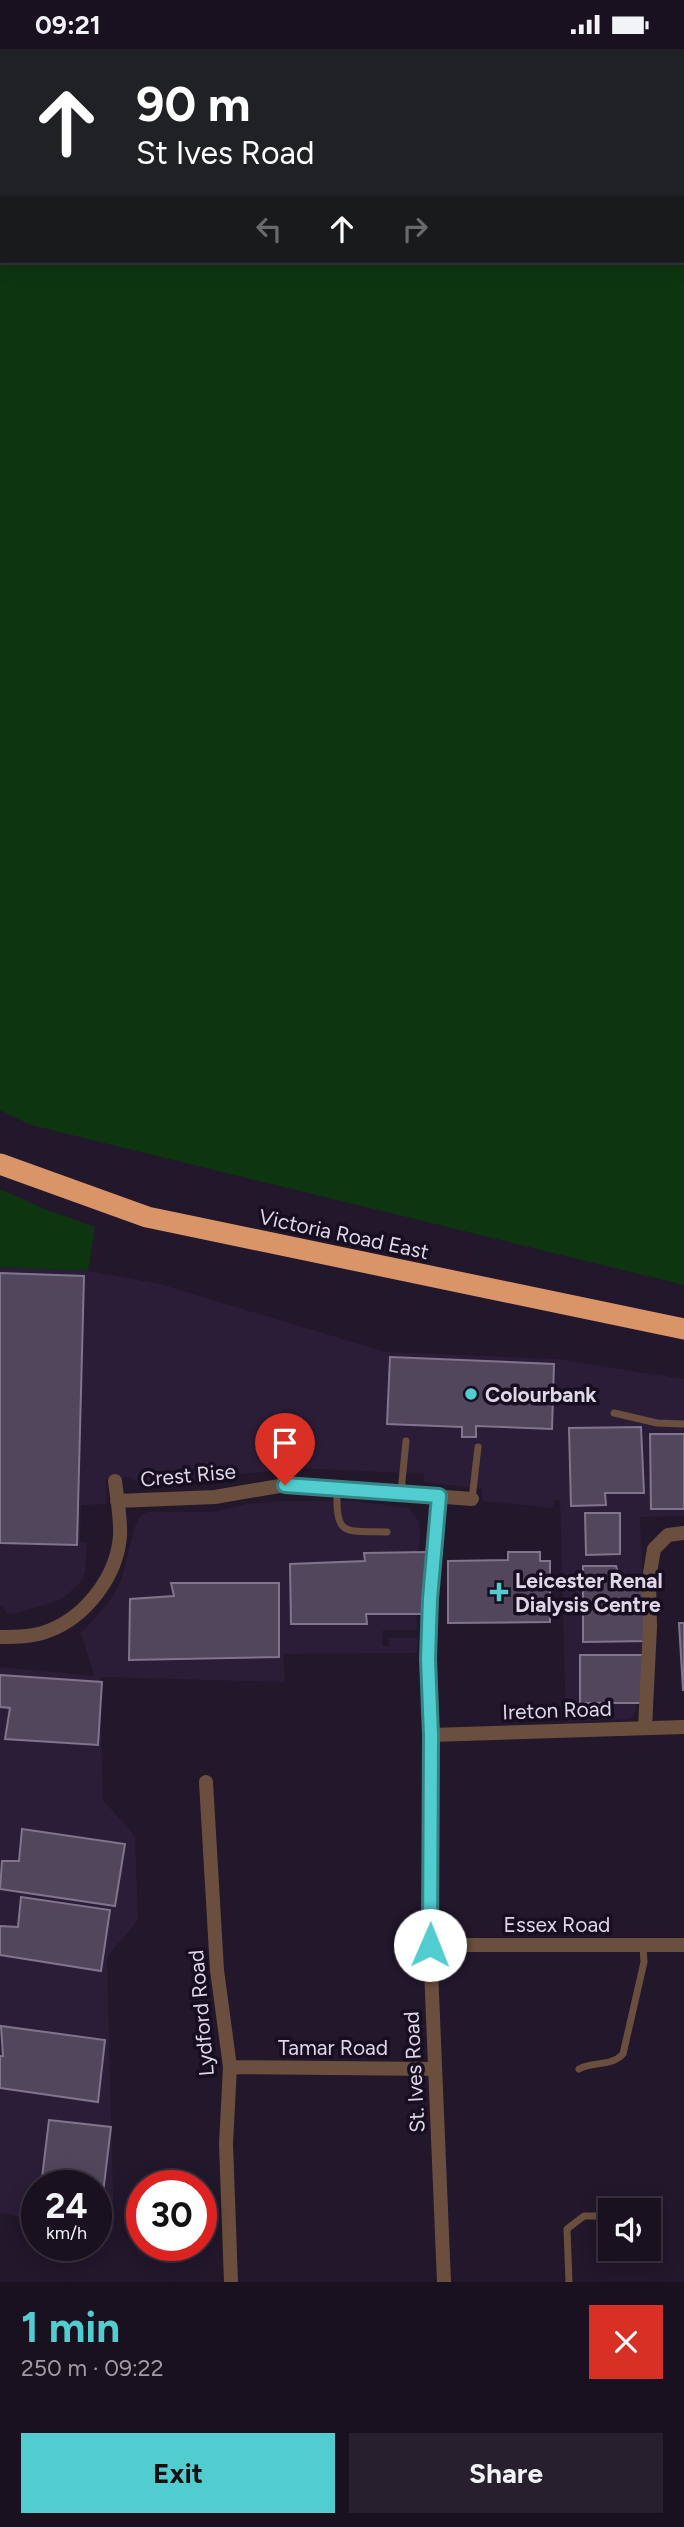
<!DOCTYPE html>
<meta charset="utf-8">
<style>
body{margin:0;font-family:Figtree,sans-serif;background:#271f2d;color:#f1f3f6;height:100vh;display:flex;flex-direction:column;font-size:26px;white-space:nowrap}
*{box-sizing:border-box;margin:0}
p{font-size:23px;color:#9f9da5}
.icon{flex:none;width:38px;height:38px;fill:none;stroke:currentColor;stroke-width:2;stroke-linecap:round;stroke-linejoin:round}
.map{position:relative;height:2233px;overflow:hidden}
.drawer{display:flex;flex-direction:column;background:#1a1120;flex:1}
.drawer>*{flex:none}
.top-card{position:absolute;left:0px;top:0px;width:684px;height:214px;box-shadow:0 4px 18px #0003,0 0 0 2px #38313e;background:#202124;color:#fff;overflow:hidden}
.fabs{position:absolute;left:598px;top:2149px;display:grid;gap:14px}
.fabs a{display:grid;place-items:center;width:63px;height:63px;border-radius:0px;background:#1a1120;box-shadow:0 4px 18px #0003,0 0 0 2px #38313e;font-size:35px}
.speed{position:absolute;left:21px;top:2121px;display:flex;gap:14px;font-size:35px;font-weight:700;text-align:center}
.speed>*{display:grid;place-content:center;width:91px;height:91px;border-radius:50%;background:#1a1120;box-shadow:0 4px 18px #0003,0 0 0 2px #38313e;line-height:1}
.speed small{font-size:18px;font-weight:400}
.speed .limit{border:10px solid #d22;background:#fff;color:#111}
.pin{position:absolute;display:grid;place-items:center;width:60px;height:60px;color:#fff;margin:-72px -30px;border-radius:50% 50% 50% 0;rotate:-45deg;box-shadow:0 0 7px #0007}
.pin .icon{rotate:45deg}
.me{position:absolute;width:77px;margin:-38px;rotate:1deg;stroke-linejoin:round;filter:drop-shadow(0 0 5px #0008)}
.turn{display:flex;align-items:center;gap:24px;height:147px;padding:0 21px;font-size:32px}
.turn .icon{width:91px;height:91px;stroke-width:2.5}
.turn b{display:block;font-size:49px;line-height:60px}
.lanes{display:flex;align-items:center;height:66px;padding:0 21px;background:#0003;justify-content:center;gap:35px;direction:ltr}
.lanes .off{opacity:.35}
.round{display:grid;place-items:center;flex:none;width:74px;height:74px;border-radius:0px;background:#271f2d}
.overview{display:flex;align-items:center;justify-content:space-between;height:119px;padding:0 21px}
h1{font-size:42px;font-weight:700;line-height:52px;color:#52cdcf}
.primary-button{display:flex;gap:14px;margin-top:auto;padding:14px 21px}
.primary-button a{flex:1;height:80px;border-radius:0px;background:#52cdcf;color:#111;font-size:28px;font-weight:700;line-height:80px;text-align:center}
.primary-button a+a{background:#271f2d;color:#f1f3f6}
.status{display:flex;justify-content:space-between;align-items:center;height:49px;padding:0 35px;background:#1a1120;direction:ltr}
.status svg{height:19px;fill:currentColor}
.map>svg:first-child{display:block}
.built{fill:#2b1d37}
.green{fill:#0d3610;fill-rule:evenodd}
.building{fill:#52465d;stroke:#81748d;stroke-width:2}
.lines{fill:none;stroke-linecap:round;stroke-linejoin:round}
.lane{stroke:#6b4f3e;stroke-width:7}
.street{stroke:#6b4f3e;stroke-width:14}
.highway{stroke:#d99468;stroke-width:21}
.route-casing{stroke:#358587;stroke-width:18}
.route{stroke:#52cdcf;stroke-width:12}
.poi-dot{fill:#52cdcf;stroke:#180e21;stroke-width:2.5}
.labels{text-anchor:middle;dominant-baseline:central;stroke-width:7;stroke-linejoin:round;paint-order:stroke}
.street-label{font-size:21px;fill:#ded7e5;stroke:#180e21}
.poi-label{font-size:21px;font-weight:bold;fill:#ded7e5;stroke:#180e21;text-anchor:start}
</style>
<div class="status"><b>09:21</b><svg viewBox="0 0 49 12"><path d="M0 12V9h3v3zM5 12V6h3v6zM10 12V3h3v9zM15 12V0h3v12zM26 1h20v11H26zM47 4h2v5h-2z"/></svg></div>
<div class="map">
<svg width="684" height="2233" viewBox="0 0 684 2233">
<rect width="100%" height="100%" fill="#22172b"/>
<path class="built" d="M0 1218 88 1222 160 1235 386 1303 557 1310 684 1330V1467L640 1468 645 1593 636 1662 630 1670 566 1673 560 1451H553V1459L482 1452V1440L424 1433V1425L296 1419 235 1426 190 1435 145 1438 130 1428 106 1430 107 1455 81 1456 80 1493H87L85 1523 81 1533 62 1550 19 1564 7 1565 3 1558 0 1557Z
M281 1452H354L409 1459 419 1473 420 1483 416 1536 417 1581H383L382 1597H389V1589H417V1604L283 1605 285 1633 100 1628 103 1751 135 1787 138 1871 107 1908 114 2184 96 2181V2137H37V2171L0 2164V1618L94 1627 81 1584 110 1552 121 1532 135 1477 139 1468 147 1463H213L247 1455Z"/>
<path class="green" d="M0 0H684V1236L31 1076 0 1061ZM2 2H682V212H2Z
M0 1140 45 1160 95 1178 88 1222 0 1218Z"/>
<path class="building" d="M0 1224 84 1227 77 1496 0 1494Z
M390 1308 554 1315 552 1380 476 1377V1388H462V1378L387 1375Z
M641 1378 644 1444H605L606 1456 571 1457 569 1379Z
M650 1385H684V1460H651Z
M585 1464H620V1505L586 1506Z
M426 1503 427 1565H366L367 1575H291L290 1515 365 1512 364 1504Z
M508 1503H540V1512H550V1573L448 1574V1512L508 1511Z
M583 1517H616L620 1530 646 1529 650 1592 583 1593Z
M171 1534H279V1608L129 1611 130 1550 174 1547Z
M679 1574H684V1641H683Z
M580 1606H648V1654H580Z
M0 1626 102 1633 98 1696 5 1690 10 1659 0 1658Z
M22 1780 125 1795 115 1857 0 1840 2 1812H19Z
M21 1848 110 1861 101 1922 0 1906V1877L18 1878Z
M1 1977 105 1991 98 2053 0 2039V2007H3Z
M49 2071 111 2078 100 2169H96V2137H41Z"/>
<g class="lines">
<path class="lane" d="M614 1364 657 1374 684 1375
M337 1440C336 1488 343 1482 387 1483
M401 1443 406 1392
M472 1450 478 1398
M579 2020C593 2012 611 2018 623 2005L644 1913 643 1897
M569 2233 567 2180 584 2167H611"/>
<path class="street" d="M439 1447 430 1550 428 1610 431 1686 430 1896 444 2233
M117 1452 215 1448 285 1436 472 1450
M0 1588C16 1588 33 1588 48 1582 86 1568 117 1527 120 1487 121 1469 117 1450 115 1432
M645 1679 650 1578 649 1530 654 1500 668 1486 684 1484
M431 1686 684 1678
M206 1733 217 1921 230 2018 226 2095 231 2233
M430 1896H684
M230 2018 435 2020"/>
<path class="highway" d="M0 1115 147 1168 684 1280"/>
</g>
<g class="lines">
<defs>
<path id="route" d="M285 1436 439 1447 430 1550 428 1610 431 1686 430 1896"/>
</defs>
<use href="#route" class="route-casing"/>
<use href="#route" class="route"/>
</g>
<g class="poi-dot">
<circle cx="471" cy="1345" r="7"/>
<path d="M495.5 1532.5h7v7h7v7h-7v7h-7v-7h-7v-7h7z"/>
</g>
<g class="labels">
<g class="street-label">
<text transform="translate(344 1185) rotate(12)">Victoria Road East</text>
<text transform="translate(188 1426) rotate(-5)">Crest Rise</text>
<text transform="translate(557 1661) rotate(-2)">Ireton Road</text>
<text x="557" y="1875">Essex Road</text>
<text transform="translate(201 1964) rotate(-95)">Lydford Road</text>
<text x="333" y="1998">Tamar Road</text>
<text transform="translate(414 2023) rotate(-93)">St. Ives Road</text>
</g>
<g class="poi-label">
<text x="485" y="1345">Colourbank</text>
<text x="515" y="1531">Leicester Renal<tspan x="515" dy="24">Dialysis Centre</tspan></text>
</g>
</g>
</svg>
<div class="fabs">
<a><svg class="icon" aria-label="sound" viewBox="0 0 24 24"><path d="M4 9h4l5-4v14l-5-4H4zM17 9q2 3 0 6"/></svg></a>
</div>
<div class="speed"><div>24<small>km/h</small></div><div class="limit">30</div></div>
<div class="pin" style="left:285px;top:1436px;background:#d93025"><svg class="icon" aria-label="arrive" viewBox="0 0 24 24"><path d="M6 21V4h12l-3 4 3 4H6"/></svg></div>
<svg class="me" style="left:430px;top:1896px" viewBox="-20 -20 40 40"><circle r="19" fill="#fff"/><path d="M0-13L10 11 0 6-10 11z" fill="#52cdcf"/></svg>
<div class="top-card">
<div class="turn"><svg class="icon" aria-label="ahead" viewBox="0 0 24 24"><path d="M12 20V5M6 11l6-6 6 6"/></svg><div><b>90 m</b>St Ives Road</div></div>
<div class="lanes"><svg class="icon off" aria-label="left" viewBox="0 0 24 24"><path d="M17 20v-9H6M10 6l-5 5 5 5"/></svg><svg class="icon" aria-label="ahead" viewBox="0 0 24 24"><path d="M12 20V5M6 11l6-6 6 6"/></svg><svg class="icon off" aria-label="right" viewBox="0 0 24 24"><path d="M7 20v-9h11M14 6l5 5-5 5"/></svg></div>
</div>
</div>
<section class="drawer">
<div class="overview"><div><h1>1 min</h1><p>250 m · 09:22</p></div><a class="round" style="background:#d93025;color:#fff"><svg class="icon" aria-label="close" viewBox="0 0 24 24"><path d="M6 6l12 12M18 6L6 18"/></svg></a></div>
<div class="primary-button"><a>Exit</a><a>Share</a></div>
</section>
